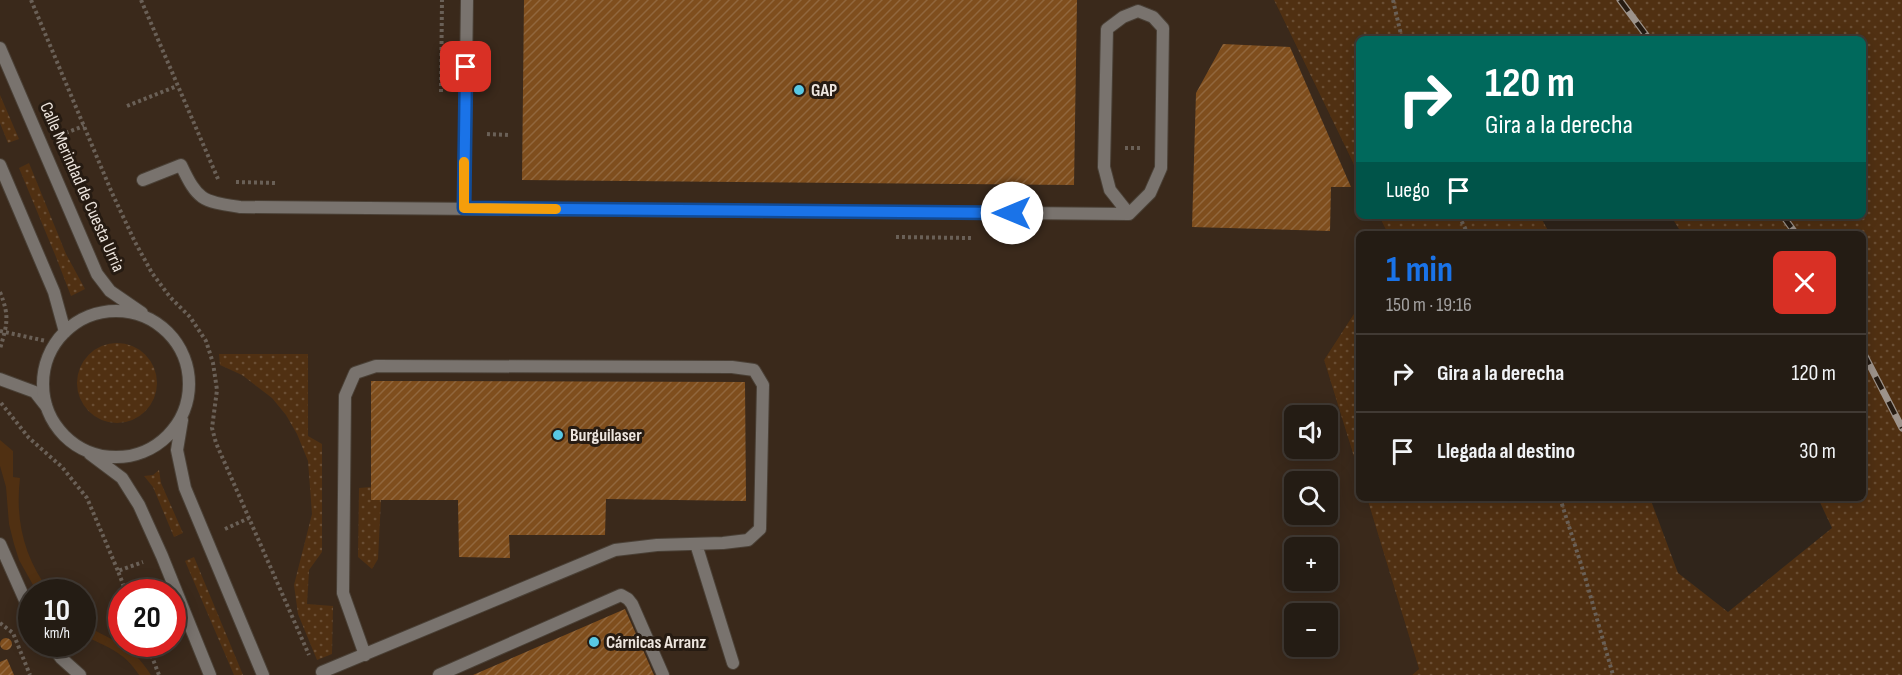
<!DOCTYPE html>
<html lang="es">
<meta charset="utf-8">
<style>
body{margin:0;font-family:"Sofia Sans Condensed",sans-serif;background:#302922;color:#f1f3f6;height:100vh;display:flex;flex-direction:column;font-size:22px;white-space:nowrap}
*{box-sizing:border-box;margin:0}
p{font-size:20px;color:#a3a1a0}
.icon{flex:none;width:33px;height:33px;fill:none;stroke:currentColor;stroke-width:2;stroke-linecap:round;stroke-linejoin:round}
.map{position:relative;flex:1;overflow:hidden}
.details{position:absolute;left:1356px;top:231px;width:510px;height:270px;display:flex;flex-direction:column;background:#241c14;border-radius:9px;box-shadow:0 3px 15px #0003,0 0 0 2px #413a34}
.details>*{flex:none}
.hud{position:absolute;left:1356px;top:36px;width:510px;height:183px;border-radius:9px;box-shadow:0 3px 15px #0003,0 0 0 2px #413a34;background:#00695c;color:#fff;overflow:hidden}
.fabs{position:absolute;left:1284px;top:405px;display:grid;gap:12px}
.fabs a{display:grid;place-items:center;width:54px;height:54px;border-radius:9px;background:#241c14;box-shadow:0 3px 15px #0003,0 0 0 2px #413a34;font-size:30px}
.speed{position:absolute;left:18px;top:579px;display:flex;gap:12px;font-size:30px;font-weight:700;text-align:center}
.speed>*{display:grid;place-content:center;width:78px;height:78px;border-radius:50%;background:#241c14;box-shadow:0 3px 15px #0003,0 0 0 2px #413a34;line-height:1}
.speed small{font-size:15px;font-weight:400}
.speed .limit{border:9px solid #d22;background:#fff;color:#111}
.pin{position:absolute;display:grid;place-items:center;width:51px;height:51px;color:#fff;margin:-26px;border-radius:12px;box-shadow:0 3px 9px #0006}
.me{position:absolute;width:66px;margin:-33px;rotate:270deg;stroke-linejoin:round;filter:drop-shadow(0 0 4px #0008)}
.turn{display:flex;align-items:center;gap:21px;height:126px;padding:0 30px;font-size:27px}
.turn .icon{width:78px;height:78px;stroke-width:2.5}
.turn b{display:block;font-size:42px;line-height:51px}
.then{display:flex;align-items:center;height:57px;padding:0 30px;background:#0003;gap:12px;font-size:22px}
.round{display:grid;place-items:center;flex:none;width:63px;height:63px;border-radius:9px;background:#302922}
.headline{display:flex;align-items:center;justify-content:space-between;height:102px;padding:0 30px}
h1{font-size:36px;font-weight:700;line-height:45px;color:#1a73e8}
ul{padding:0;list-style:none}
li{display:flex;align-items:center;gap:18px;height:78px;padding:0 30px;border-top:2px solid #413a34}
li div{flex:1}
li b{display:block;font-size:22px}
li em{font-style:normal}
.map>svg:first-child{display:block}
.built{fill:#3a291b;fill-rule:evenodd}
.grass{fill:url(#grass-dots)}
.green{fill:#503012}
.building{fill:url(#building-hatch)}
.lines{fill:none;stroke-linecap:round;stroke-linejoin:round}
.lane-casing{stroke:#4a4036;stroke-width:14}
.street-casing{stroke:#4a4036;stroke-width:14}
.path{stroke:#6a6057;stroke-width:4;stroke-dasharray:3 3;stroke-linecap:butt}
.lane{stroke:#79736e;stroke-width:12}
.street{stroke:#79736e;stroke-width:12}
.rail-casing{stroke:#9d938b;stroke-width:7}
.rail{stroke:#261b12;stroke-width:4.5;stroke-dasharray:14;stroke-linecap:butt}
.route-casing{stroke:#114b97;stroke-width:15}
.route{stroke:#1a73e8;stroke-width:10}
.slow{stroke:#f59e0b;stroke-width:10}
.poi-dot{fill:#58c8e4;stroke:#261b12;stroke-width:2}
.labels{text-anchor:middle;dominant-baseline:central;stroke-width:6;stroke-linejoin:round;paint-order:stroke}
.poi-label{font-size:18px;font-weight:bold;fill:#ede5de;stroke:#261b12;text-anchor:start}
.street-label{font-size:18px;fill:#ede5de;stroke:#261b12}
</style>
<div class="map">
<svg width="1902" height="675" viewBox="0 0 1902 675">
<defs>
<pattern id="grass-dots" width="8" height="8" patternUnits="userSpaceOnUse" patternTransform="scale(1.5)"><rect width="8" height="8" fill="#503012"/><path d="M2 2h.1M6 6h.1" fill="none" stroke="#6a4e34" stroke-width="1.8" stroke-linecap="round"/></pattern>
<pattern id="building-hatch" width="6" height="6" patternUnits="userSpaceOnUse" patternTransform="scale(1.5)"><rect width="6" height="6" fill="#7f4e1d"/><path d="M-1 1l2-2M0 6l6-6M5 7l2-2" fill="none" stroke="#91673d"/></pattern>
</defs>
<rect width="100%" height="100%" fill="#30251b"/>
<path class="built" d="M0 0H1274L1359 175V216H1379L1388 234H1359V306L1324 360 1359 473V498H1367L1419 669 1412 675H0ZM1294 416H1328V448H1294ZM1294 482H1328V514H1294ZM1294 548H1328V580H1294ZM32 592H82V644H32ZM122 592H172V644H122ZM1294 614H1328V646H1294Z"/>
<path class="grass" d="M1274 0H1902V675H1412L1419 669 1367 498H1650L1678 573 1728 612 1832 528 1818 498H1863V234H1682L1671 216H1863V39H1359V175Z
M0 95 19 139 8 143 0 123Z
M29 163 66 254 85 289 71 296 56 257 19 168Z
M1379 216H1540L1550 234H1388Z
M1359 306V473L1324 360Z
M77 383a40 40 0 1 1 80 0a40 40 0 1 1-80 0Z
M219 354H308V436L322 444V552L309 570 307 604 333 606 332 654 317 660 298 614 294 585 312 514 308 461 297 434 286 415 272 398 242 375 220 365Z
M159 470 161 483 183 533 174 537 153 487 144 476 153 475Z
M371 487 381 500 378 559 372 569 358 557 359 488Z
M194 557 243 675H234L185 561Z"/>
<path class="green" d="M0 440 13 451V477L20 478C15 520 24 558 50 592H37L19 560 14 544 9 524 6 487 0 466Z
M82 623C111 641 131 643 151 675H139C124 651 106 647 83 635Z"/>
<path class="building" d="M524 0H1077L1074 185 522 180Z
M1223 44 1290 47 1351 187H1331L1330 231 1192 227 1196 93Z
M371 381 745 382 746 501 606 499 605 535H509L510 558 459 557 458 500H371Z
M625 609 654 675H473Z
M0 644a6 6 0 1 1 12 0a6 6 0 1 1-12 0Z
M7 659 14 675H0V662Z"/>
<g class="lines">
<defs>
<path id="lane" d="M143 180 181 165C198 201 202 201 240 207L1129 214 1150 193 1161 168 1163 28 1153 17 1138 11 1123 17 1107 29 1104 167 1110 190 1129 214
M464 209 467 0
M0 379 35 392 46 406
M0 544 32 616
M696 544 733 663
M51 644 61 658 80 675
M322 672 615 550 657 545 723 543 748 540 760 529 763 385 754 370 732 367 376 366 355 373 345 396 343 593 365 655
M439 675 621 595 628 599 632 604 663 675"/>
<path id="street" d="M0 48 97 274 110 291 142 313
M0 165 54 292 65 332
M43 384a73 73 0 1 1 146 0a73 73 0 1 1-146 0Z
M182 420 177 450 185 488 263 675
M90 454 122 478 139 505 162 556 210 675"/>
</defs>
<use href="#lane" class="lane-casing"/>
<use href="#street" class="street-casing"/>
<path class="path" d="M31 0 112 193 135 242 152 273 170 297 190 317 206 341 213 363 217 390 212 428 216 443 309 655
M141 0 218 179
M1393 0 1402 39
M441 92 442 0
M127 106 177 86
M487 134 508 135
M60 135 84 126
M1125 148H1142
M236 182 276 183
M1459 216 1468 234
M896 237 971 238
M0 292C10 317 7 324 0 349
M0 331 46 341
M1 403 29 438 62 467 87 498 118 571
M1560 498 1585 577 1613 675
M225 529 249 518
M126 592 118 571 143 562
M0 623 13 633 30 675
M147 644 159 675"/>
<use href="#lane" class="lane"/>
<use href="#street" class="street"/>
<defs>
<path id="rail" d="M1620 0 1649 39
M1783 216 1796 234
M1863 352 1902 428"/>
</defs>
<use href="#rail" class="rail-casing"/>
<use href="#rail" class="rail"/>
</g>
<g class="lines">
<defs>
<path id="route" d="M466 67 464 208 1012 213"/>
</defs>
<use href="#route" class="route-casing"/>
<use href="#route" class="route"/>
<path class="slow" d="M464 162V208L556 209"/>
</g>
<g class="poi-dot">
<circle cx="799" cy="90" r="6"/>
<circle cx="558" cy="435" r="6"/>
<circle cx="594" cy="642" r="6"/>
</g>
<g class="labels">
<g class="poi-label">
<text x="811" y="90">GAP</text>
<text x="570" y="435">Burguilaser</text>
<text x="606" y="642">Cárnicas Arranz</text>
</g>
<g class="street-label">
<text transform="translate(82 187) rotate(66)">Calle Merindad de Cuesta Urria</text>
</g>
</g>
</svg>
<div class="fabs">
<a><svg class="icon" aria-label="sound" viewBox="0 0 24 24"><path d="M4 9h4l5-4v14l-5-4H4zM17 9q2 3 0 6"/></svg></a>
<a><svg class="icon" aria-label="search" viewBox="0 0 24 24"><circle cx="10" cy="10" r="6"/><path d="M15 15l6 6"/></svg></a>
<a>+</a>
<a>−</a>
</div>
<div class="speed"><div>10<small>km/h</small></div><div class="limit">20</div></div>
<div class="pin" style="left:466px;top:67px;background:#d93025"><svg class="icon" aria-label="arrive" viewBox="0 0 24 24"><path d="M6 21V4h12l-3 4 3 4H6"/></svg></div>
<svg class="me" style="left:1012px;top:213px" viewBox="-20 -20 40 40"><circle r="19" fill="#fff"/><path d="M0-13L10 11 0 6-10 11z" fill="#1a73e8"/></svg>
<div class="hud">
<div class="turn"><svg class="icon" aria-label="right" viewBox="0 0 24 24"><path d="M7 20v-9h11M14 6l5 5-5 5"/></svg><div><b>120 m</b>Gira a la derecha</div></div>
<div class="then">Luego<svg class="icon" aria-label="arrive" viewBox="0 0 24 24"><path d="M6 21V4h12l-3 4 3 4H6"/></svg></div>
</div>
<section class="details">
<div class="headline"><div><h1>1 min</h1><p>150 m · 19:16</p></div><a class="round" style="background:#d93025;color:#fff"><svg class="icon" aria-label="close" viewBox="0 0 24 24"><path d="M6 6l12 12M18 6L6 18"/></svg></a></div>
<ul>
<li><svg class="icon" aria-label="right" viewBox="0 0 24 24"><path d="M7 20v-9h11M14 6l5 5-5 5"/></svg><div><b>Gira a la derecha</b></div><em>120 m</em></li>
<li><svg class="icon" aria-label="arrive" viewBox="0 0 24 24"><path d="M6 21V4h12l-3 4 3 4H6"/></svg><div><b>Llegada al destino</b></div><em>30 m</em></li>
</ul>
</section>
</div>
